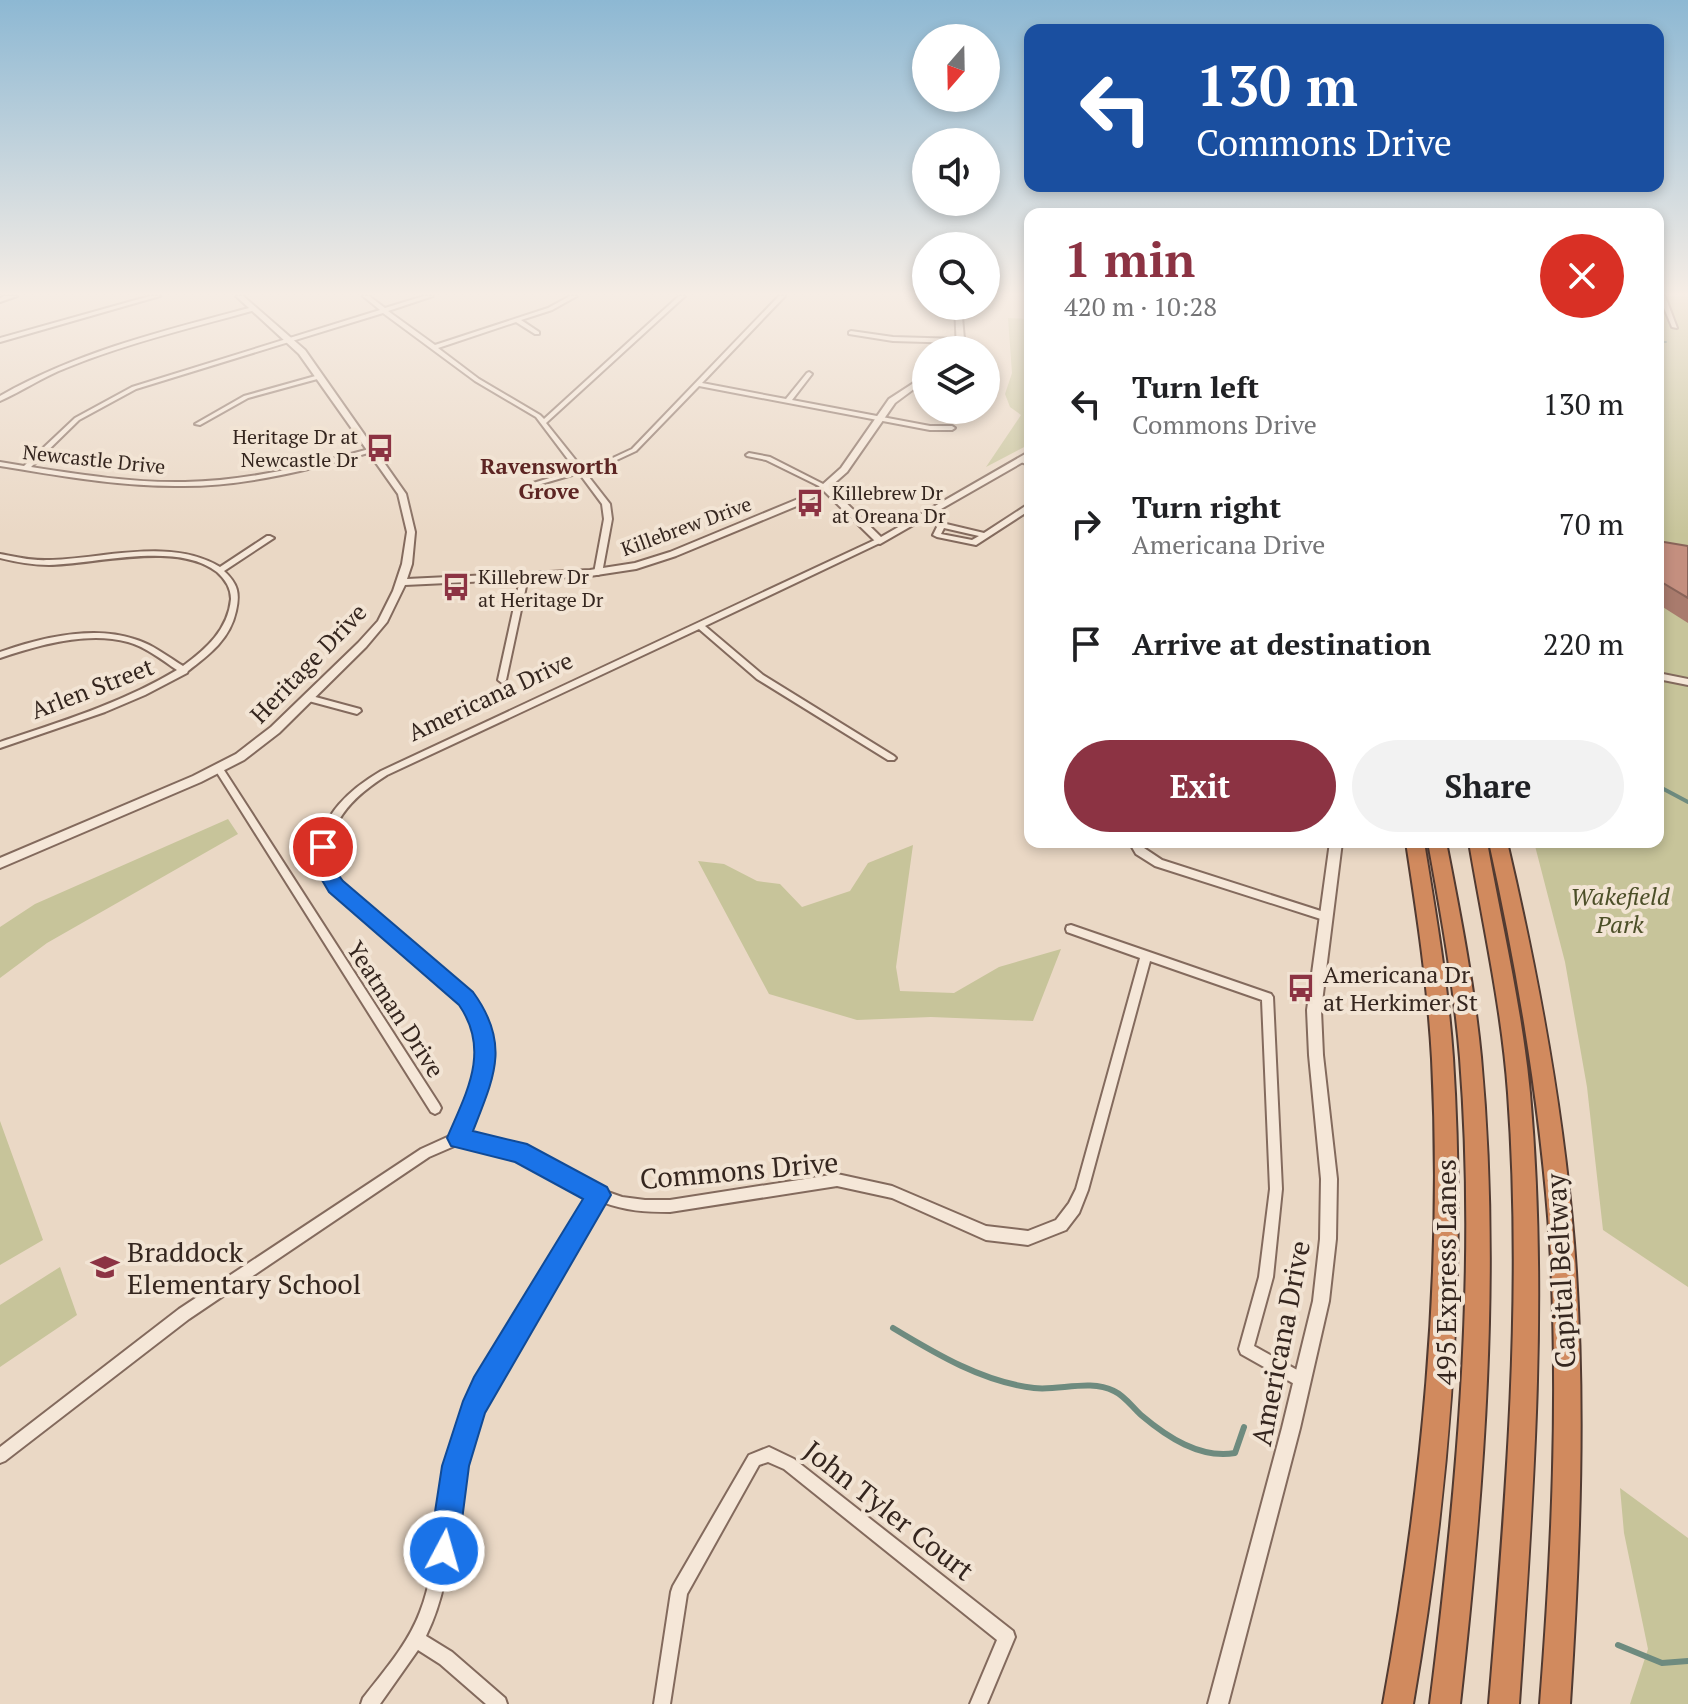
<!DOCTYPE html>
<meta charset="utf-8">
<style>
body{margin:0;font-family:"PT Serif",serif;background:#f2f2f2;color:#202124;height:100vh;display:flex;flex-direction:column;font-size:30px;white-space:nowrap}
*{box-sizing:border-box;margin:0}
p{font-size:26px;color:#757577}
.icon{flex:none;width:44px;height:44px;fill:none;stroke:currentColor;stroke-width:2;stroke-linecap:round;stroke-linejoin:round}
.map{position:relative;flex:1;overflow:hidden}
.sheet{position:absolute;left:1024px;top:208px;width:640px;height:640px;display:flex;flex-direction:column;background:#fff;border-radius:16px;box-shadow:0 4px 12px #0003}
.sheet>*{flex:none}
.banner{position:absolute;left:1024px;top:24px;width:640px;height:168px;border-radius:16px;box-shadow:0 4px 12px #0003;background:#1a4fa0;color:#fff;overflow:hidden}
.needle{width:52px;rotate:200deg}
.fabs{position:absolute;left:912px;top:24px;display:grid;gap:16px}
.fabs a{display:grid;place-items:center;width:88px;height:88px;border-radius:50%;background:#fff;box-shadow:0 4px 12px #0003;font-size:40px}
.pin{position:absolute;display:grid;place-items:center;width:68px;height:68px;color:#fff;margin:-34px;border:4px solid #fff;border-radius:50%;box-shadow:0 2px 8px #0007}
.me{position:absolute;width:88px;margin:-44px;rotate:6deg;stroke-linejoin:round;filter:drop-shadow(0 0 6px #0008)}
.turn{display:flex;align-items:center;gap:28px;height:168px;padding:0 40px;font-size:36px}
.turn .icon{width:104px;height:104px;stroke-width:2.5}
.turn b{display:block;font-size:56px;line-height:68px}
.round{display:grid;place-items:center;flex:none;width:84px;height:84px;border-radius:42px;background:#f2f2f2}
.headline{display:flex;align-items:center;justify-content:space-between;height:136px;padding:0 40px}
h1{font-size:48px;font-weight:700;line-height:60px;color:#8c3343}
.primary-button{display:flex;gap:16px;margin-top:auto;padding:16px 40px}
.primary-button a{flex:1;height:92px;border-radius:48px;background:#8c3343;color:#fff;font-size:32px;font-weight:700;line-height:92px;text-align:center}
.primary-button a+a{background:#f2f2f2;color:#202124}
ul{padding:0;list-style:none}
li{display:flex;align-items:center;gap:24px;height:120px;padding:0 40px}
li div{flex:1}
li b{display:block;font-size:30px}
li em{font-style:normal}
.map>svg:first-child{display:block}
.green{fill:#c7c49a}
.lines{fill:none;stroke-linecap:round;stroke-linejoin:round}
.stream-far2{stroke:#6e8b7f;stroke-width:2}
.stream-far1{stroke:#6e8b7f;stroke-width:4}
.stream{stroke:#6e8b7f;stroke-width:6}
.minor-casing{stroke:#836a5d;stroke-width:4}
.tertiary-casing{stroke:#836a5d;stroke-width:4}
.secondary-casing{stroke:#654c40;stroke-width:4}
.motorway-casing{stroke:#513a31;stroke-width:4}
.minor{fill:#f5e7d8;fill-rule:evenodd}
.tertiary{fill:#f5e7d8;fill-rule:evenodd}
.secondary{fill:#f5e7d8;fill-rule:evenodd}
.motorway{fill:#d18a5e;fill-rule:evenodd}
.wall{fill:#a97b6d}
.building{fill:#c48f7f;stroke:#896459;stroke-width:2}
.route{fill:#1a73e8;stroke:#114b97;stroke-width:2}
.labels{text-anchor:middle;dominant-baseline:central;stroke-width:8;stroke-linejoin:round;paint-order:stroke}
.far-poi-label{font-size:20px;fill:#35261f;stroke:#f2e4d4;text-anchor:start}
.far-street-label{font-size:20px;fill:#35261f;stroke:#f2e4d4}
.far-neighbourhood-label{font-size:22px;font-weight:bold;fill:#5d2523;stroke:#f2e4d4}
.street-label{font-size:24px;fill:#35261f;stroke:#f2e4d4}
.park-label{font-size:24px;font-style:italic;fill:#4c4f28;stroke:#f2e4d4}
.poi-label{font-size:24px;fill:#35261f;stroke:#f2e4d4;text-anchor:start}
.near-street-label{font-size:28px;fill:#35261f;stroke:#f2e4d4}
.near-poi-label{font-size:28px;fill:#35261f;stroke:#f2e4d4;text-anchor:start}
</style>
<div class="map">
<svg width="1688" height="1704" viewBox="0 0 1688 1704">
<rect width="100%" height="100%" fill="#ead8c5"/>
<path class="green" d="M1658 296H1688V1287L1603 1230 1587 1087 1565 962 1534 842H1658Z
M1008 318 1030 319V444L986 467 1021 415 1010 407 1005 394 1012 373Z
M228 819 238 834 47 943 0 978V927L35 904Z
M913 845 896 967 900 991 954 993 999 967 1061 949 1033 1021 931 1017 857 1020 769 994 698 861 724 864 757 881 780 884 802 907 850 891 868 863Z
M0 1121 43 1240 0 1265Z
M60 1267 77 1315 0 1367V1305Z
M1620 1488 1688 1538V1704H1630L1648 1649 1624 1533Z"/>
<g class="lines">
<path class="stream-far2" d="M1658 342H1666"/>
<path class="stream-far1" d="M1658 786 1688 802"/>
<path class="stream" d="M893 1328C936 1354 983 1382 1034 1388 1059 1391 1090 1379 1114 1391 1125 1396 1132 1407 1141 1415 1167 1437 1200 1459 1235 1453L1244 1427
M1618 1645 1662 1663 1688 1661"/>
<defs>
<path id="minor" d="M150 296H160L0 342V338Z
M363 296H369L385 308 424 296H433L388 311 435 345 548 308 570 296H577L552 310 521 320 539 332V334H535L516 322 438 348 479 379 540 415 544 419 679 296H685L546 423 582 468 602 463 632 449 779 296H785L702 383 786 399 807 373 809 372 812 374 792 400 930 426H952L955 428 952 430H930L699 386 636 451 606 465 585 472 610 504 612 519 602 573 598 575 594 573 604 519 602 504 579 473 524 489 520 487 576 470 536 417 475 381 383 313 136 389 79 420 31 467C82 475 133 483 185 482 249 481 311 465 373 448L375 449V451C313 469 248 486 183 486 121 487 61 476 0 466V462L24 466 75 418 132 387 380 310Z
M1659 296H1665L1677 328 1672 327Z
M253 307 255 308V310C191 328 127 343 66 368 43 377 22 391 0 401V396C79 351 166 330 253 307Z
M851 331 893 337 960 339 963 341 960 343 893 341 849 334V332Z
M319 375 322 377 321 378 248 398 200 425 195 424 244 396Z
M749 453 770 457 829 487 823 488 766 460 747 456 746 455Z
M1021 458 1030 461V466L1019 461 1018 460Z
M1027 505H1030V510L976 545 937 537 933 535 939 523H942L984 533ZM944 528 979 536 972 540 941 534Z
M267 536H270L274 538 224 571C238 584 240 593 236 611 230 639 210 654 188 671L187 673 145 695 105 712 0 748V742C60 722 122 703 177 670 162 660 146 647 128 642 87 631 39 645 0 658V652C40 638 92 625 134 639 152 644 167 656 183 666 206 649 228 630 231 599 231 588 225 579 217 572 177 541 97 564 49 565 32 565 16 562 0 558V554C16 557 32 561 49 560 102 559 171 537 220 567Z
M877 539H883L884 541 705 626 763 675 894 756 896 758 894 760H888L757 679 699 629 387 775C346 801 315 834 340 884L470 996 481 1010 489 1028 492 1069 467 1134 519 1145 602 1190 622 1197 645 1200H670L837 1174 892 1186 986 1226 1028 1231 1056 1220 1069 1203 1076 1189 1140 958 1067 932 1066 929 1067 926 1071 925 1271 994 1273 997 1282 1189 1273 1277 1254 1346 1308 1376 1310 1381 1308 1386 1303 1388 1298 1386 1241 1354 1239 1349 1259 1277 1270 1189 1262 1000 1150 961 1088 1190 1079 1213 1066 1230 1028 1245 986 1240 892 1198 837 1186 670 1212C645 1212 626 1211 602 1202L489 1392C475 1422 463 1453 458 1486 449 1539 451 1585 426 1636L452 1652 505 1698 507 1704H486L440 1664 418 1650 380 1704H361L363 1698C384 1671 408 1644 420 1612 436 1571 435 1528 443 1486 449 1449 463 1415 479 1382L590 1197 517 1157 459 1144 429 1157 189 1319 5 1461 0 1463V1447L179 1309 421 1149 454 1134 480 1069 477 1028 473 1017 462 1002 332 890C327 878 320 867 320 854 318 816 352 788 381 771Z
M521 575H527L528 577 506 680 502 683 498 680Z
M1658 673 1688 679V685L1658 679Z
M308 695 360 709 361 711 357 714 305 700 304 698 305 696Z
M219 766 222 767 439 1104 441 1108 439 1112 435 1114 431 1112 216 771 214 769 216 767Z
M1129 842H1139L1144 848 1162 860 1327 913 1331 914 1332 917 1331 920 1327 921 1155 866 1136 854Z
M769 1447 794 1459 1013 1631 1015 1637 987 1704H970L997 1640 784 1469 768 1462 759 1465 687 1594 670 1704H654L671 1592 673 1586 749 1455Z"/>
<path id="tertiary" d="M236 296H243L305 350 406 494 415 532 412 564 407 579 590 570 635 563 670 552 798 499 822 485 841 468 889 399 926 375V380L895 403 847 472 830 487 881 537 1027 453H1030V458L880 544 877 543 824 491 804 503 676 556 636 569 590 576 405 585 387 622 366 647 279 733 244 760 201 782 0 868V858L193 776 236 754 271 727 358 643 378 621 393 591 402 564 407 532 398 494 299 354Z
M955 306H961L965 350H957Z
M1330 842H1342L1321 1010 1323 1055 1337 1179 1336 1239 1329 1301 1300 1428 1228 1704H1208L1282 1428 1313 1301 1320 1239 1321 1179 1309 1055 1307 1010Z"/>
<path id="secondary" d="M4 296H17L0 302V298Z"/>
<path id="motorway" d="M1406 842H1424C1436 914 1448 986 1453 1058 1467 1276 1450 1489 1413 1704H1383C1422 1490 1443 1277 1432 1059 1428 986 1417 914 1406 842Z
M1428 842H1446C1460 913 1474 985 1481 1057 1501 1273 1484 1489 1460 1704H1430C1457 1489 1477 1274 1460 1058 1454 985 1441 914 1428 842Z
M1469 842H1487C1502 925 1522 1009 1530 1093 1548 1297 1533 1500 1519 1704H1489C1506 1501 1523 1297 1508 1093 1502 1009 1483 925 1469 842Z
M1489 842H1507C1538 974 1563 1107 1574 1243 1586 1397 1580 1550 1570 1704H1540C1552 1551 1559 1397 1550 1243 1541 1108 1518 974 1489 842Z"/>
</defs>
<use href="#minor" class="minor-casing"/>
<use href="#tertiary" class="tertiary-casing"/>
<use href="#secondary" class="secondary-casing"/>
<use href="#motorway" class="motorway-casing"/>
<use href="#minor" class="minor"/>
<use href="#tertiary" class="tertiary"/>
<use href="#secondary" class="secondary"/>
<use href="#motorway" class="motorway"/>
</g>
<path class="wall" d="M1658 541 1688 546V623L1658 604Z"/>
<path class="building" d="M1658 541 1688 546V598L1658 580Z"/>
<linearGradient id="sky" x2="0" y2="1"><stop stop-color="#8db8d3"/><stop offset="0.55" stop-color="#f6ede5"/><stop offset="1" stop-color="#f6ede5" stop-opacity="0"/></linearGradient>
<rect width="1688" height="535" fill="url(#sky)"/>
<path class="route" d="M323 840 332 847 337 873 343 881 473 992C511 1044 494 1077 473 1131L527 1144 607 1187 611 1195 485 1413 469 1466 458 1551 454 1561 444 1566 433 1561 429 1551 442 1466 463 1401 474 1377 583 1199 515 1162 451 1146 447 1138C466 1093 491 1051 459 1005L329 892 319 875 314 847Z"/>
<defs>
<symbol id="bus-bare" viewBox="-9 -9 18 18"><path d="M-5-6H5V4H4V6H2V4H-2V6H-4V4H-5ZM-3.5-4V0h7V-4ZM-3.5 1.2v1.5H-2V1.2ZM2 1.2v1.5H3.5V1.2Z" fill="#8c3343" stroke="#f2e4d4" stroke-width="2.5" paint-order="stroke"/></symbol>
<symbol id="school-bare" viewBox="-9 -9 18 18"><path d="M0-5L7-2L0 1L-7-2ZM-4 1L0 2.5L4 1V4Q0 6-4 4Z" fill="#8c3343" stroke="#f2e4d4" stroke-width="2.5" paint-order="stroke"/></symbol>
</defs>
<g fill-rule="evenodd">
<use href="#bus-bare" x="360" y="428" width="40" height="40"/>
<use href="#bus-bare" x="790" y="483" width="40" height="40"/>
<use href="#bus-bare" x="436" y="567" width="40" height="40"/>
<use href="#bus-bare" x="1281" y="968" width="40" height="40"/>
<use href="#school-bare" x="85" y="1247" width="40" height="40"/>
</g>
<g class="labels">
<g class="far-poi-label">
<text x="358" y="436" text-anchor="end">Heritage Dr at<tspan x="358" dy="23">Newcastle Dr</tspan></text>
<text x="832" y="492">Killebrew Dr<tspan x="832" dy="23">at Oreana Dr</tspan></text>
<text x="478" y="576">Killebrew Dr<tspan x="478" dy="23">at Heritage Dr</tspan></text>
</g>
<g class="far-street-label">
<text transform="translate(94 459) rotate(6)">Newcastle Drive</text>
<text transform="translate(686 526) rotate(-20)">Killebrew Drive</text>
</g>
<g class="far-neighbourhood-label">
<text x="549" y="465">Ravensworth<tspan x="549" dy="25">Grove</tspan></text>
</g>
<g class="street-label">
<text transform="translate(308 663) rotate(-46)">Heritage Drive</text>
<text transform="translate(92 688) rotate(-21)">Arlen Street</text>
<text transform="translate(490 696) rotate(-25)">Americana Drive</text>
<text transform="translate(396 1009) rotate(57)">Yeatman Drive</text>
</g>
<g class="park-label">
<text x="1620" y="896">Wakefield<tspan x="1620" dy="28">Park</tspan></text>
</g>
<g class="poi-label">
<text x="1323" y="974">Americana Dr<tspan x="1323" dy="28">at Herkimer St</tspan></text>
</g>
<g class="near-street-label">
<text transform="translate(739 1170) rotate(-5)">Commons Drive</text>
<text transform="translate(1560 1271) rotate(-93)">Capital Beltway</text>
<text transform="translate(1445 1272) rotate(-90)">495 Express Lanes</text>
<text transform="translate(1280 1343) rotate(-79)">Americana Drive</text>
<text transform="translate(889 1510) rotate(38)">John Tyler Court</text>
</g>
<g class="near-poi-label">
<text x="127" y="1251">Braddock<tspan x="127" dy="32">Elementary School</tspan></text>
</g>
</g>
</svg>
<div class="fabs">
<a><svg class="needle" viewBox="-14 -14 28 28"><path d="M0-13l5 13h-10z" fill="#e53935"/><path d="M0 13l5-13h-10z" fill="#757577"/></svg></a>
<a><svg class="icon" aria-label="sound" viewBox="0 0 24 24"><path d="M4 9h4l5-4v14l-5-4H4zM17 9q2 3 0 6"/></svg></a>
<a><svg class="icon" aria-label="search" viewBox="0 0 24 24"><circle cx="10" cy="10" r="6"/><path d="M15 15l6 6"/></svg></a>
<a><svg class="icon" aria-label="layers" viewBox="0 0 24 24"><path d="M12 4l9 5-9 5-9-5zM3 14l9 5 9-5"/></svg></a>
</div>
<div class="pin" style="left:323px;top:847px;background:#d93025"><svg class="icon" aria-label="arrive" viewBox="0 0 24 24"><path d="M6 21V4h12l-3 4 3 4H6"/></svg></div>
<svg class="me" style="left:444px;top:1551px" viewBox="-20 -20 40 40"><circle r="17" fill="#1a73e8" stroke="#fff" stroke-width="3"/><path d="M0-11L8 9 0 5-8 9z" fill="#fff"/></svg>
<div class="banner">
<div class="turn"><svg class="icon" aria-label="left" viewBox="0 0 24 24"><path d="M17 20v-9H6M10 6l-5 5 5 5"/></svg><div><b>130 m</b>Commons Drive</div></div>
</div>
<section class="sheet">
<div class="headline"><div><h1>1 min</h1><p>420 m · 10:28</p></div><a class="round" style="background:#d93025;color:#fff"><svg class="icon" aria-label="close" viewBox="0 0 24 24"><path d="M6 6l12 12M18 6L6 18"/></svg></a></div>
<ul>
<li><svg class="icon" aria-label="left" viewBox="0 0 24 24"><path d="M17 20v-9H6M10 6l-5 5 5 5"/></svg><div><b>Turn left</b><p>Commons Drive</p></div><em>130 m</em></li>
<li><svg class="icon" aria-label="right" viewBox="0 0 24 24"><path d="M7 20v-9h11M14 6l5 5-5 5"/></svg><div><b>Turn right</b><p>Americana Drive</p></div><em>70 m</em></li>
<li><svg class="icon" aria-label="arrive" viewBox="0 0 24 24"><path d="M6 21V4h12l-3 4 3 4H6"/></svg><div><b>Arrive at destination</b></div><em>220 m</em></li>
</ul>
<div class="primary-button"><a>Exit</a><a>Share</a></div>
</section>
</div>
